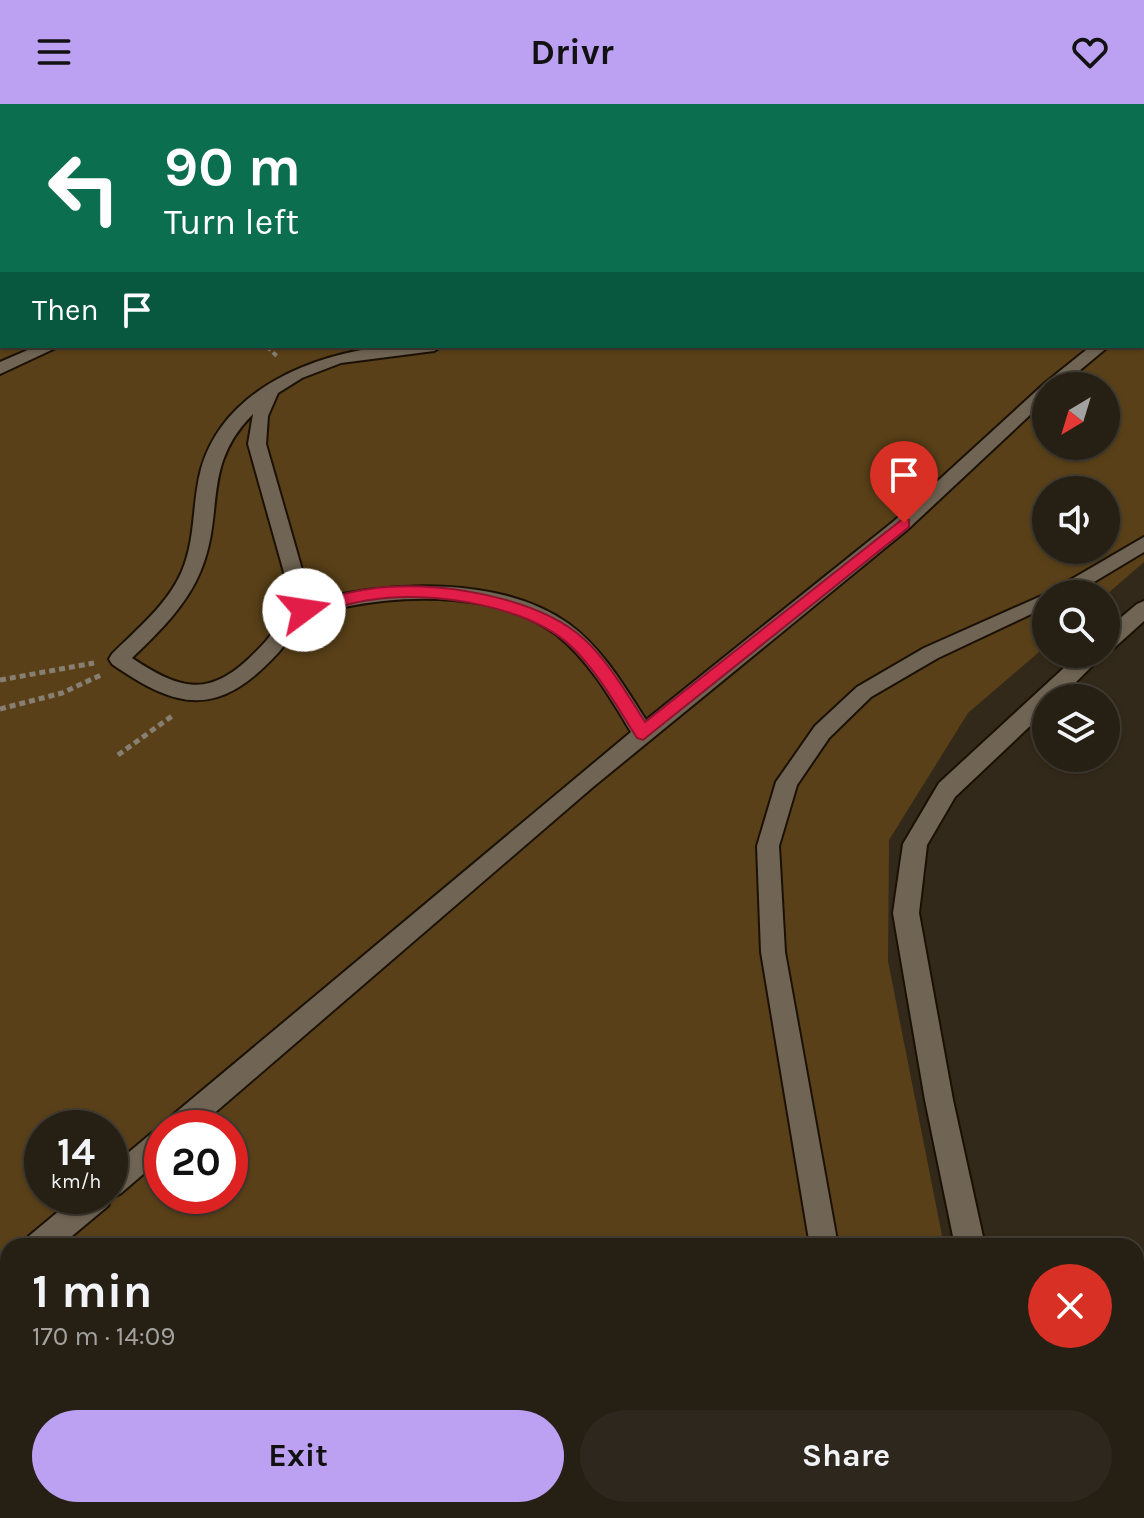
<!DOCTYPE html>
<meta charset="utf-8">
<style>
body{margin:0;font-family:Karla,sans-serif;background:#2e271d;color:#f1f3f6;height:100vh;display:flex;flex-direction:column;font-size:30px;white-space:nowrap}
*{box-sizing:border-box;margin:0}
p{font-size:26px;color:#a4a2a0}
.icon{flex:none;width:44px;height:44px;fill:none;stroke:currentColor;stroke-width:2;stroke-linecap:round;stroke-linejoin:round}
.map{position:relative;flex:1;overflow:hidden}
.drawer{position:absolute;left:0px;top:1134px;width:1144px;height:280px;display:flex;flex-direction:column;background:#261f14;border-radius:24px 24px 0 0;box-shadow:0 2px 6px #0004,0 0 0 2px #423d34}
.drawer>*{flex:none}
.banner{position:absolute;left:0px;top:0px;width:1144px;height:244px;box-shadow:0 2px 6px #0004,0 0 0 2px #423d34;background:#0b6e4f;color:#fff;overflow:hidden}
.needle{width:52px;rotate:218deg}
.fabs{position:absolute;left:1032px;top:268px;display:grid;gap:16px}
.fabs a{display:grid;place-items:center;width:88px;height:88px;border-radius:50%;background:#261f14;box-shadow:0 2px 6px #0004,0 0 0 2px #423d34;font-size:40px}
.speed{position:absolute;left:24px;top:1006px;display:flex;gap:16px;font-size:40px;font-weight:700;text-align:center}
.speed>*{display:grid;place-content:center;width:104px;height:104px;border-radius:50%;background:#261f14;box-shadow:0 2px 6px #0004,0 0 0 2px #423d34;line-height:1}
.speed small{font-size:20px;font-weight:400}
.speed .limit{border:12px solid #d22;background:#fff;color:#111}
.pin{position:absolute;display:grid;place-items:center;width:68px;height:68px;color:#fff;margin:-82px -34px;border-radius:50% 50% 50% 0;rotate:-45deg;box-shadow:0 0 8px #0007}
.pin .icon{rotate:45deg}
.me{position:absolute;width:88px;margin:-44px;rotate:76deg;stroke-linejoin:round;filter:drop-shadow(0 0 6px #0008)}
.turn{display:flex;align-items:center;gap:28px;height:168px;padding:0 32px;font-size:36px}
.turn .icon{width:104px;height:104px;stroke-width:2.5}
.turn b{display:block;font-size:56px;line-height:68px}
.then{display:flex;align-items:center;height:76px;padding:0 32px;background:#0003;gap:16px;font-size:30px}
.round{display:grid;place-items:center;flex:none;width:84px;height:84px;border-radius:42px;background:#2e271d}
.summary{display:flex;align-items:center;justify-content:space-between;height:136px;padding:0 32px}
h1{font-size:48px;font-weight:700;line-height:60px}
.action{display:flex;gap:16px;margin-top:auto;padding:16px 32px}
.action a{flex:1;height:92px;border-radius:48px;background:#bca0f2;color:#111;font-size:32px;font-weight:700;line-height:92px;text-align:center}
.action a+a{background:#2e271d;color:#f1f3f6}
header{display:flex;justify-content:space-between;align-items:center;height:104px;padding:0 32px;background:#bca0f2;color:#111;font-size:36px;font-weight:700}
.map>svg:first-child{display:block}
.green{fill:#594018;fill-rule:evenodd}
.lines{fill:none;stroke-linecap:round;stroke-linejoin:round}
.service-casing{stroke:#1a1104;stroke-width:4}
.minor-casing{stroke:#1a1104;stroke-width:4}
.path-far2{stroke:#887f73;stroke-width:3;stroke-dasharray:4 3;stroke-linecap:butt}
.path-far1{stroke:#887f73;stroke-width:4;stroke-dasharray:5 3;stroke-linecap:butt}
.path{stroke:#887f73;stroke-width:5;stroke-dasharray:6 4;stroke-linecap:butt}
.service{fill:#706554;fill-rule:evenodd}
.minor{fill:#706554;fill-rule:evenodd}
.route{fill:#e11d48;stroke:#92132f;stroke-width:2}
</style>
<header><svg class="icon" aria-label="menu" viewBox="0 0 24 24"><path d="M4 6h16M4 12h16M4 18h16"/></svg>Drivr<svg class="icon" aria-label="heart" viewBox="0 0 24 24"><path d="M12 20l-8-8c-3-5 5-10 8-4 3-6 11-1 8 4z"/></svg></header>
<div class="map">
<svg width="1144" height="1414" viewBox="0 0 1144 1414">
<rect width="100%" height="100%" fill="#33291a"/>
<path class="green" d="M0 0H1144V458L1106 491 1046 490V542L968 609 889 736 888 857 944 1142H8V1406H919L918 1414H0ZM2 2H1142V242H2ZM1046 282H1106V342H1046ZM1046 386H1106V446H1046ZM42 1024H110V1092H42ZM162 1024H230V1092H162Z"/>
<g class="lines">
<defs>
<path id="service" d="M773 0H787L788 2H774Z
M1142 74H1144L1142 84Z
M1142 110H1144V119H1142Z
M1144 209V219L1142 220V210Z
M389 242H442L434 247 341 259 302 274 278 289 268 312 266 340 311 497C388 477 501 471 569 520 602 544 624 582 646 616L894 417 1045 279 1091 242H1109L1061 282H1046V296L907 426 593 683 197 1024H164L168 1015 631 628C610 593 589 557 557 531 500 488 410 490 344 503 334 505 323 506 314 510 298 516 289 538 277 550 218 614 178 606 112 560L109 555 112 550C137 525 168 500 182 467 196 434 192 398 201 365 224 284 314 250 389 242ZM253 310 248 340 294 504C283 514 275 526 266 537 217 591 190 593 132 554 159 528 187 501 201 466 225 407 201 362 253 310Z
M1144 433V448L1074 490H1046V503L938 554 871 593 829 634 797 681 779 742 785 848 838 1142H810L761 848 757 742 776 678 815 622 857 583 924 544 1048 489Z
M162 1024V1054L120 1090 111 1094 108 1102 60 1142H25L29 1132 77 1092H110V1064L153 1028Z
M8 1154V1186L0 1189V1157Z
M800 1406H832L830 1414H798Z"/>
<path id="minor" d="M574 0H591L573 2Z
M0 153 2 154V164L0 163Z
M37 242H60L0 270V258Z
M1144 497V517L1114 544 1106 546V526L1137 500Z
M1079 550H1104L1060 594H1046V607L955 693 927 741 919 809 953 996 985 1142H955L925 996 893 809 903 740 939 679Z
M1144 1393V1414H1123L1126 1406H1136V1396Z
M948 1406H982L980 1414H946Z"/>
</defs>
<use href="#service" class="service-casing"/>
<use href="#minor" class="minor-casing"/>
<path class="path-far2" d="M894 2 897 0
M266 242 269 245"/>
<path class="path-far1" d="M267 243 278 253"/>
<path class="path" d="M0 576 94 559
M0 605 62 589 101 571
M118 651 172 612"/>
<use href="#service" class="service"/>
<use href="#minor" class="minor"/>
</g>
<path class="route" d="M904 414 909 416V423L643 636 637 634C618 604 599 570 573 544 529 501 429 486 370 496 348 499 325 507 304 512L296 506 304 501C325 495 347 488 369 485 431 475 537 492 584 535 609 558 627 590 645 618Z"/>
</svg>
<div class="fabs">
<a><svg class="needle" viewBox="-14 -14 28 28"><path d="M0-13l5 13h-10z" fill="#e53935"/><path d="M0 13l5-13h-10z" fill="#a4a2a0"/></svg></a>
<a><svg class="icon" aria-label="sound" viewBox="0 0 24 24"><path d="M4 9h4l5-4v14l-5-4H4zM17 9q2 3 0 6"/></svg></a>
<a><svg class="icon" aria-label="search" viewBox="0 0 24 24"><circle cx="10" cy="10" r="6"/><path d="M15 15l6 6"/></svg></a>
<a><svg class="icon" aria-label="layers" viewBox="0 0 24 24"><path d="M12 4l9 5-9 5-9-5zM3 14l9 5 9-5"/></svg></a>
</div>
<div class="speed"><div>14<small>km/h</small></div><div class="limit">20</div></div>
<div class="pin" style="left:904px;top:419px;background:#d93025"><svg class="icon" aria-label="arrive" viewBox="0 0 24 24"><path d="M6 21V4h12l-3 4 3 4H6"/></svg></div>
<svg class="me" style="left:304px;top:506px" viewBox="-20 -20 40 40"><circle r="19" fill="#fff"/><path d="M0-13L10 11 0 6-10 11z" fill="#e11d48"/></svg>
<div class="banner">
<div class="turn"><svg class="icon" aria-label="left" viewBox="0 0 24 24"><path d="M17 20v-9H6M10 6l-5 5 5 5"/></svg><div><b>90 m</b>Turn left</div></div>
<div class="then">Then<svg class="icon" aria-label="arrive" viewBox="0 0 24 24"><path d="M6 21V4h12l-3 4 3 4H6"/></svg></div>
</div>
<section class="drawer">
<div class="summary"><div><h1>1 min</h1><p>170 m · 14:09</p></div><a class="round" style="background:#d93025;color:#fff"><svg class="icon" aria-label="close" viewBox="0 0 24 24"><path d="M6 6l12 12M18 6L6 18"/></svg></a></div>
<div class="action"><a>Exit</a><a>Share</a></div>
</section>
</div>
